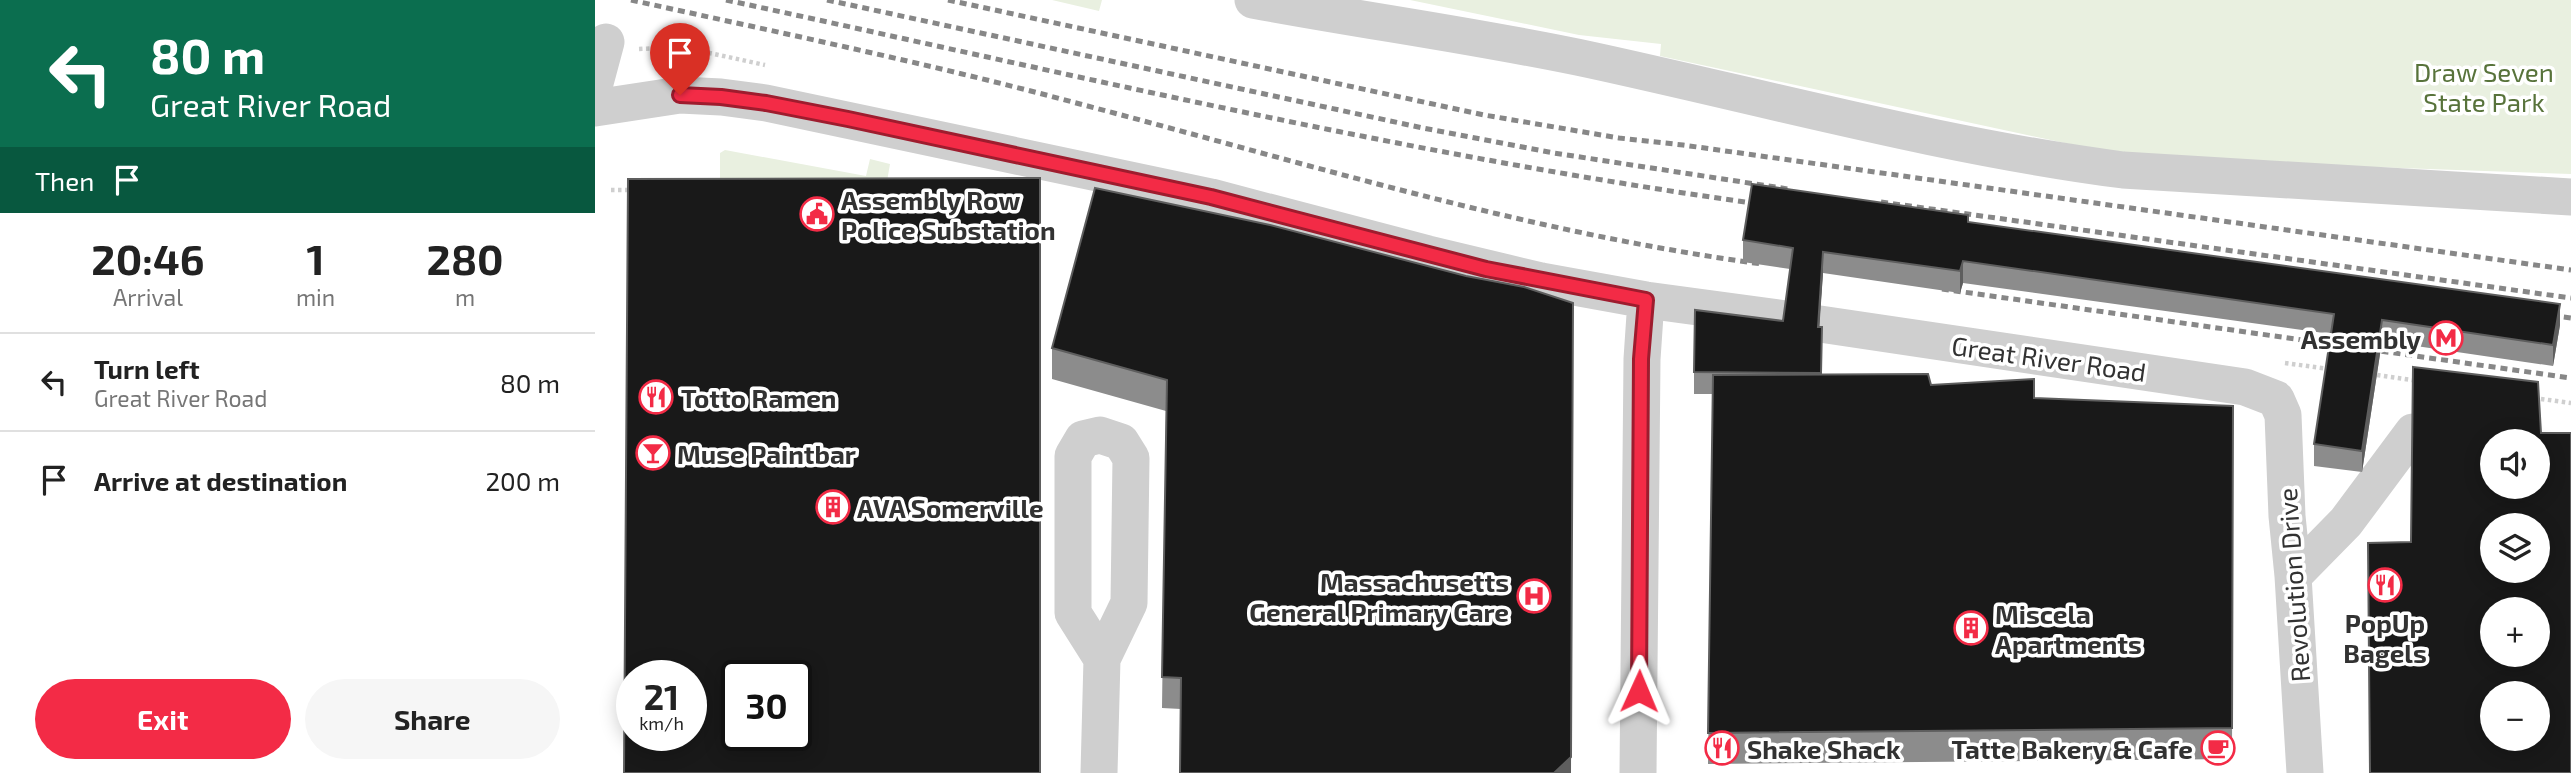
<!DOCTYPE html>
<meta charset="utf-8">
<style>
body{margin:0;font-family:"Exo 2",sans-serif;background:#f6f6f6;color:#222;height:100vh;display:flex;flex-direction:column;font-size:26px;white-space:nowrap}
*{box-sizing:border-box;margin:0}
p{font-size:23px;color:#767676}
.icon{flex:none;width:38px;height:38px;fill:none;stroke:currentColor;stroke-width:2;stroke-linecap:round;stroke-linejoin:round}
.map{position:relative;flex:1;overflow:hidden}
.side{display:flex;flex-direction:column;background:#fff;width:595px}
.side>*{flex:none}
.guide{background:#0b6e4f;color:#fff;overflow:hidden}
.buttons{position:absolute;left:1885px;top:429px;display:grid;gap:14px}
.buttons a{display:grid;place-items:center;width:70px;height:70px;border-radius:50%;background:#fff;box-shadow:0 4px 18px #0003;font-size:35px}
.speed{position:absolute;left:21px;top:660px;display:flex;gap:14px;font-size:35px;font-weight:700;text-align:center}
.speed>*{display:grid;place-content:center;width:91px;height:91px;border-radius:50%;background:#fff;box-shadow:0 4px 18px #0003;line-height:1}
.speed small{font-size:18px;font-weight:400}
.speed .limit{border:4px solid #111;border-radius:10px;background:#fff;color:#111}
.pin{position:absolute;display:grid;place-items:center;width:60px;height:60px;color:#fff;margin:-72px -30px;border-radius:50% 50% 50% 0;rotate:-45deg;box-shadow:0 0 7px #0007}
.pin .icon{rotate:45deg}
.me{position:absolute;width:77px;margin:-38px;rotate:1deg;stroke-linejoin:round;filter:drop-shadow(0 0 5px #0008)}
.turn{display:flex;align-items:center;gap:24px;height:147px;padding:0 35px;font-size:32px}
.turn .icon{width:91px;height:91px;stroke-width:2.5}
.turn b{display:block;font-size:49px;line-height:60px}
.then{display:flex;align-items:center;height:66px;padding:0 35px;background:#0003;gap:14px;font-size:26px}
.eta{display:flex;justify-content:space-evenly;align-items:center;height:119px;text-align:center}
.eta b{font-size:42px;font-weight:700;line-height:49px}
.cta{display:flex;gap:14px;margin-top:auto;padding:14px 35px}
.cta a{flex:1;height:80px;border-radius:42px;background:#f32b46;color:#fff;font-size:28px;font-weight:700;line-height:80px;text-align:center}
.cta a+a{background:#f6f6f6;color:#222}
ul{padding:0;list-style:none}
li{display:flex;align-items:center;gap:21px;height:98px;padding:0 35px;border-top:2px solid #e0e0e0}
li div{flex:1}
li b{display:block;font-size:26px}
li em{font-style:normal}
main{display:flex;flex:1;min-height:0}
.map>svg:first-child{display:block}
.green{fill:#e9f0e0}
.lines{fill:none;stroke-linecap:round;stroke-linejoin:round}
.path{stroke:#cfcfcf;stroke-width:4.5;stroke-dasharray:3.5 3.5;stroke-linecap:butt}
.minor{stroke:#cfcfcf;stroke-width:37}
.rail{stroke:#878787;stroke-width:5;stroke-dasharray:7 5;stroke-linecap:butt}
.wall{fill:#8c8c8c}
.shaded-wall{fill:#5e5e5e}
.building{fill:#191919;stroke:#5e5e5e;stroke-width:2;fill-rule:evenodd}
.route-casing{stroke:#9e1c2e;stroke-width:18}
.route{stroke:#f32b46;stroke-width:12}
.labels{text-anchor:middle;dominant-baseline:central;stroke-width:7;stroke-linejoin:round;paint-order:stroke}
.park-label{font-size:26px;fill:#58733b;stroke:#fff}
.poi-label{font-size:26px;font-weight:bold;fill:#323232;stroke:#fff;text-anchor:start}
.street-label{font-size:26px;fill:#323232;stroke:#fff}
</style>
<main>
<section class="side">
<div class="guide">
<div class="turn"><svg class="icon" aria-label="left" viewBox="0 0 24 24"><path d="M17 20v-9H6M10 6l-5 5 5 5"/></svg><div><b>80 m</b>Great River Road</div></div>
<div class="then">Then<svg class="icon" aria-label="arrive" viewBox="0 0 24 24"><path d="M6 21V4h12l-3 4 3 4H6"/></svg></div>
</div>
<div class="eta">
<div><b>20:46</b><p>Arrival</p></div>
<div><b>1</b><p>min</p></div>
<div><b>280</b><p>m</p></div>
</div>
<ul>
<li><svg class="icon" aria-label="left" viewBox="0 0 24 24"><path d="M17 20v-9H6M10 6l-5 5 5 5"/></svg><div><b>Turn left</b><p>Great River Road</p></div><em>80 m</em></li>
<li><svg class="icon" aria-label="arrive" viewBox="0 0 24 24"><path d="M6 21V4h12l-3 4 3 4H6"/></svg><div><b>Arrive at destination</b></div><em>200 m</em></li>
</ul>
<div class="cta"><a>Exit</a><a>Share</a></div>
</section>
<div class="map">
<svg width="1976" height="773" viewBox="0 0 1976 773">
<rect width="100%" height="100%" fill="#fff"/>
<path class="green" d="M457 0H507L504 11Z
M815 0H1976V174L1544 159 1065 56 1066 44 984 35Z
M130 150 271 176 275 159 295 164 291 187 125 185V153Z"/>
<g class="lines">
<path class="path" d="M44 49 87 47 170 65
M16 190H36
M1690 363 1734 369
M1782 375 1823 381
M1939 398 1976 403"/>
<path class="minor" d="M658 0C770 21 884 36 996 60 1171 98 1350 147 1528 170L1976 197
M0 83 11 42
M0 108 85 95 126 97 171 103 616 197 833 254 946 281 1051 300 1191 319
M1225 324 1650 387 1681 399 1688 415 1692 516 1698 576 1710 773
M1698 576 1751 522 1818 432
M504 773 507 659 534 603 536 458 526 442 505 435 488 439 478 456V613L507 659
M1043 773 1047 359 1051 300"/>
<path class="rail" d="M36 0C186 33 337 64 485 104 710 163 935 233 1167 264
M131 0C476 74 821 157 1172 205
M232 0 828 128 959 153 1193 189
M353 0 889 115 1024 138 1088 145 1976 270
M1286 202 1976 298
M1347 289 1976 378
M1945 314 1976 318"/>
</g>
<path class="wall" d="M1373 222 1965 325 1958 366 1787 341 1767 472 1719 466V444L1736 334 1368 283 1365 293 1228 273 1224 327 1227 348 1226 374 1336 385 1439 398 1638 406 1637 759 1113 764 1118 394H1099V372L1188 321 1195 269 1148 262V240Z
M675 225 586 709 567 708 571 411 457 379V348Z"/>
<path class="shaded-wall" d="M1228 252V273L1223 348V327Z
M1368 261V283L1365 293V271Z
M978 303 976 773H959Z
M1965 304V325L1958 366V345Z
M1787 320V341L1767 472V451Z"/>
<path class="building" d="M445 178V773H29L33 179ZM37 676H96V735H37ZM142 676H201V735H142Z
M1157 184 1373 215V222L1965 304 1958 345 1787 320 1767 451 1719 444 1739 314 1368 261 1365 271 1228 252 1223 327H1227L1226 373 1099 372 1100 310 1188 321 1198 248 1148 240Z
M500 188 675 225 871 276 929 287 978 303 976 757 959 773H585L586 678 567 677 572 380 457 348Z
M1818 367 1943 382 1946 433H1976V773H1775L1773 543 1816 542ZM1897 441H1942V486H1897ZM1897 525H1942V570H1897ZM1897 609H1942V654H1897ZM1897 693H1942V738H1897Z
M1333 374 1336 385 1439 379V398L1638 406 1637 728 1113 733 1118 375Z"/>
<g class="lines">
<defs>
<path id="route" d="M85 95 126 97 171 103 253 119 616 197 891 269 1051 300 1046 359 1044 691"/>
</defs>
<use href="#route" class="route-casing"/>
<use href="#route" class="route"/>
</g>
<defs>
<symbol id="civic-ring" viewBox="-11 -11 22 22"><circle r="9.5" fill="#fff" stroke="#f32b46" stroke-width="1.5"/><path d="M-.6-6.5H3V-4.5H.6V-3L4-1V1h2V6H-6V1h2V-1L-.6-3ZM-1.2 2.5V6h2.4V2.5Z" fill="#f32b46"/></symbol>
<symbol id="metro-ring" viewBox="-11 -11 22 22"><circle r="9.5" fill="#fff" stroke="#f32b46" stroke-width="1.5"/><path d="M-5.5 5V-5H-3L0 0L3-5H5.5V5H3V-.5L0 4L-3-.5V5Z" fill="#f32b46"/></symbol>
<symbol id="restaurant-ring" viewBox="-11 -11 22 22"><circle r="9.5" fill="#fff" stroke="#f32b46" stroke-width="1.5"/><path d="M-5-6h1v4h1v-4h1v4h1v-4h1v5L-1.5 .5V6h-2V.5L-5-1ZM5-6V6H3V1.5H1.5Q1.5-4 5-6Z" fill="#f32b46"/></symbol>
<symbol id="bar-ring" viewBox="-11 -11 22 22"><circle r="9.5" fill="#fff" stroke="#f32b46" stroke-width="1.5"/><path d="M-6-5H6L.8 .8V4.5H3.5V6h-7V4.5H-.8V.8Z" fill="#f32b46"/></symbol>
<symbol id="building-ring" viewBox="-11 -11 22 22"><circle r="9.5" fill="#fff" stroke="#f32b46" stroke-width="1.5"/><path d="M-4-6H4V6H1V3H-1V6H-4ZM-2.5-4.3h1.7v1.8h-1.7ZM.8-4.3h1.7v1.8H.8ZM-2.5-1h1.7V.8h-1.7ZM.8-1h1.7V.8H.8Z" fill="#f32b46"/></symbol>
<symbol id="hospital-ring" viewBox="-11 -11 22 22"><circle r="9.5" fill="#fff" stroke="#f32b46" stroke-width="1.5"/><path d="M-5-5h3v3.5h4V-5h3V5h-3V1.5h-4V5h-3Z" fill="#f32b46"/></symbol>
<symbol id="cafe-ring" viewBox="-11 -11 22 22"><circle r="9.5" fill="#fff" stroke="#f32b46" stroke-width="1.5"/><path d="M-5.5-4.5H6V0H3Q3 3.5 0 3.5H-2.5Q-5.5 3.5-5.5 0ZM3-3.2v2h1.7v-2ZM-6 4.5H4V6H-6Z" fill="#f32b46"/></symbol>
</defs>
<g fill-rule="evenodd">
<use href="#civic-ring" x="203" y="195" width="38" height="38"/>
<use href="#metro-ring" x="1832" y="319" width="38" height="38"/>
<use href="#restaurant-ring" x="42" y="378" width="38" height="38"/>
<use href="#bar-ring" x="39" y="434" width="38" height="38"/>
<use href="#building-ring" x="219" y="488" width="38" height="38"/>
<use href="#restaurant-ring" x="1771" y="566" width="38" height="38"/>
<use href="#hospital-ring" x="920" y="577" width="38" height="38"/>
<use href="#building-ring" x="1357" y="609" width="38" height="38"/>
<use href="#restaurant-ring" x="1108" y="729" width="38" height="38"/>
<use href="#cafe-ring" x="1604" y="729" width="38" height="38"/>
</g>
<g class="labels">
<g class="park-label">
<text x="1889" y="71">Draw Seven<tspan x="1889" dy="30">State Park</tspan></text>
</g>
<g class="poi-label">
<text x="246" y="199">Assembly Row<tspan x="246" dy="30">Police Substation</tspan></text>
<text x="1826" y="338" text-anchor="end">Assembly</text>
<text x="86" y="397">Totto Ramen</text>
<text x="82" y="453">Muse Paintbar</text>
<text x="262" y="507">AVA Somerville</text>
<text x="914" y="581" text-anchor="end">Massachusetts<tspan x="914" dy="30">General Primary Care</tspan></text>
<text x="1400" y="613">Miscela<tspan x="1400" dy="30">Apartments</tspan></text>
<text x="1790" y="622" text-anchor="middle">PopUp<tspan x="1790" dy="30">Bagels</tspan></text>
<text x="1152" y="748">Shake Shack</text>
<text x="1598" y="748" text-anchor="end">Tatte Bakery &amp; Cafe</text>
</g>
<g class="street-label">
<text transform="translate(1454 358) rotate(8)">Great River Road</text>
<text transform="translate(1698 585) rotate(-94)">Revolution Drive</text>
</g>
</g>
</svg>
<div class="buttons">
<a><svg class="icon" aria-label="sound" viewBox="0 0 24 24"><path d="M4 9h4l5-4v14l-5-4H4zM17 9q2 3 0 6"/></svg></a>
<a><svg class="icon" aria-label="layers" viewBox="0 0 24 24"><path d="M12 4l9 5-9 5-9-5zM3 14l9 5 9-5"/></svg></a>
<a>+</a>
<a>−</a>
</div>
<div class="speed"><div>21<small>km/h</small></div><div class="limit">30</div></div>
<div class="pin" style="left:85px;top:95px;background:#d93025"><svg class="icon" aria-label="arrive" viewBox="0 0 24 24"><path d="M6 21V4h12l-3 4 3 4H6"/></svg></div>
<svg class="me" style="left:1044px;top:691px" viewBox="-20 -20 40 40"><path d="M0-17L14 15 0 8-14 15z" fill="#f32b46" stroke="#fff" stroke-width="4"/></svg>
</div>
</main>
